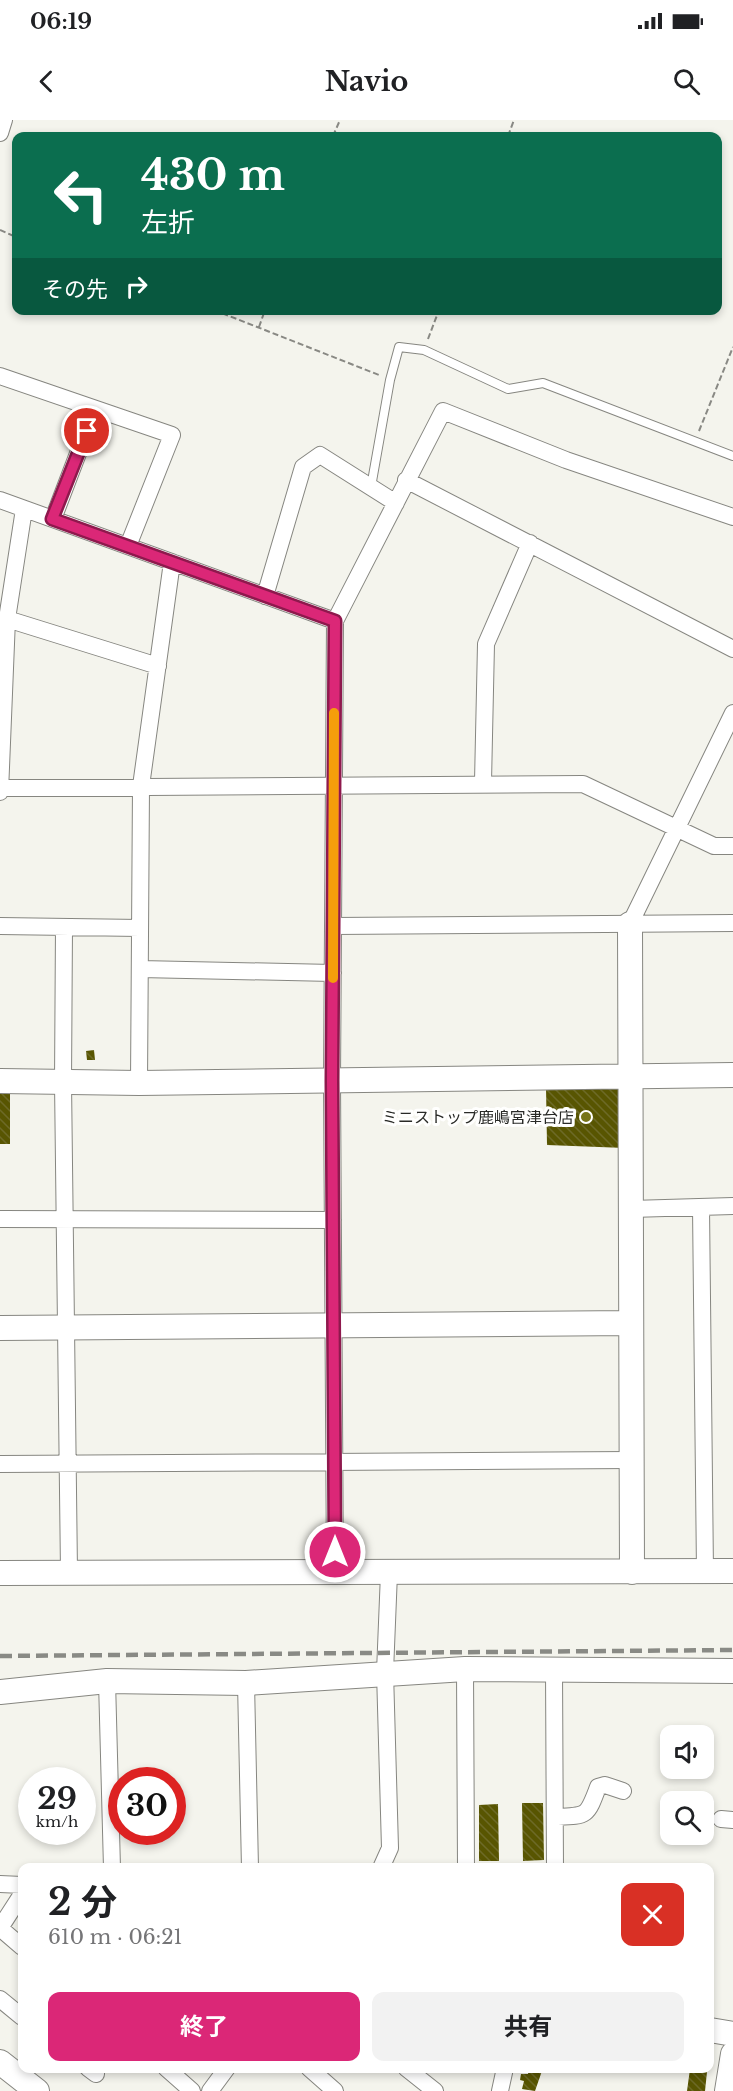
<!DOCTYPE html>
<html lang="ja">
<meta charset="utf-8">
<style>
body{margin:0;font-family:"Libre Baskerville","Noto Sans JP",serif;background:#f2f2f2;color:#202124;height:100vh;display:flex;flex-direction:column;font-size:22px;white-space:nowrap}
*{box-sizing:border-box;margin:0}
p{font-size:20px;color:#757577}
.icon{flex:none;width:33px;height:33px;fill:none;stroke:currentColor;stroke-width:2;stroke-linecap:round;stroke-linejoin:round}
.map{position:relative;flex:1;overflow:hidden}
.drawer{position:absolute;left:18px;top:1743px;width:696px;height:210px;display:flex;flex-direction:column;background:#fff;border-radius:12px;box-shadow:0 3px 9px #0003}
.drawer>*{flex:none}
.banner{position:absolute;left:12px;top:12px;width:710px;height:183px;border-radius:12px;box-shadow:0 3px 9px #0003;background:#0b6e4f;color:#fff;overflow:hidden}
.controls{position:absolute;left:660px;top:1605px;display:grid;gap:12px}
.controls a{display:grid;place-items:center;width:54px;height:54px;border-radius:12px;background:#fff;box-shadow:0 3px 9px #0003;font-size:30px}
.speed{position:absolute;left:18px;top:1647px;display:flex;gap:12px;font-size:30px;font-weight:700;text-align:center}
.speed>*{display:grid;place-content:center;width:78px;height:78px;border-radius:50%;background:#fff;box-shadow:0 3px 9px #0003;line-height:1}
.speed small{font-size:15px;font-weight:400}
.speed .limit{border:9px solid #d22;background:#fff;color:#111}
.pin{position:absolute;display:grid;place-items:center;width:51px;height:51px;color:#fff;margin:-26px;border:3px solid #fff;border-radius:50%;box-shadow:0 2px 6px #0007}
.me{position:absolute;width:66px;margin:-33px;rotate:0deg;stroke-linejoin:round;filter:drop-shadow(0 0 4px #0008)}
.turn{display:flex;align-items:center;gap:21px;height:126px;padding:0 30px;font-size:27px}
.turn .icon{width:78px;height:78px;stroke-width:2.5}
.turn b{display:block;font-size:42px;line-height:51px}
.then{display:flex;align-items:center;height:57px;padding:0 30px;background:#0003;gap:12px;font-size:22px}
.round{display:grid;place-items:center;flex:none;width:63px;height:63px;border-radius:12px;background:#f2f2f2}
.summary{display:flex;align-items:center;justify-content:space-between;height:102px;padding:0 30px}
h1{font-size:36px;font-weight:700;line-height:45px}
.action{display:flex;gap:12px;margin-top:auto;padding:12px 30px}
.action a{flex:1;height:69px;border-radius:12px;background:#db2777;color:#fff;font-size:24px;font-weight:700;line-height:69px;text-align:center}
.action a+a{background:#f2f2f2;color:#202124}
.status{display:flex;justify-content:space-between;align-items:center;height:42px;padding:0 30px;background:#fff;direction:ltr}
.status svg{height:16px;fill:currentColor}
header{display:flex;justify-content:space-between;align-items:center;height:78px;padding:0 30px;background:#fff;font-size:27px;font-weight:700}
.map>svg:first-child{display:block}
.building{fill:url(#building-back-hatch)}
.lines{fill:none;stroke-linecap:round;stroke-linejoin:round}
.lane-casing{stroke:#868680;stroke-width:10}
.street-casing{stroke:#868680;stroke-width:18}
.secondary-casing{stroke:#868680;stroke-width:26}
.path{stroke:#898984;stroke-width:2;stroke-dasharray:6 3;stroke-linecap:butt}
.lane{stroke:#fff;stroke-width:8}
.street{stroke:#fff;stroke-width:16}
.secondary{stroke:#fff;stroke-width:24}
.rail{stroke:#898a85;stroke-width:4.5;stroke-dasharray:12 6;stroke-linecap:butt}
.route-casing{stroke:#8e194d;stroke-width:15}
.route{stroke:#db2777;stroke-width:10}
.slow{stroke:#f59e0b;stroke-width:10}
.poi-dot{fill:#777418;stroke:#fffffe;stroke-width:2}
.labels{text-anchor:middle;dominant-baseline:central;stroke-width:6;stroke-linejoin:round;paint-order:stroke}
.poi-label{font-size:16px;fill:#292a27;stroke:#fffffe;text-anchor:end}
</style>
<div class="status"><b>06:19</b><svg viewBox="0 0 49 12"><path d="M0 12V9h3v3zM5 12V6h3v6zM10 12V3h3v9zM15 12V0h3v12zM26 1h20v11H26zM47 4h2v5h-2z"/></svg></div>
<header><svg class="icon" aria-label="back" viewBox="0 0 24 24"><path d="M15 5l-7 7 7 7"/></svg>Navio<svg class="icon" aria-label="search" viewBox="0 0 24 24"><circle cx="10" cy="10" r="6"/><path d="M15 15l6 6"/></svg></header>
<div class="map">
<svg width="733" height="1971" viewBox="0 0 733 1971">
<defs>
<pattern id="building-back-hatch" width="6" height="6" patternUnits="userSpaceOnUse" patternTransform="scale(1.5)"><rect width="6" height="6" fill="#585501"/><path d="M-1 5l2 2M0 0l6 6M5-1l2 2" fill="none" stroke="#6d6a27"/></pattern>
</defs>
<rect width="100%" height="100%" fill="#f4f4ed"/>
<path class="building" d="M94 930 95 940H87L86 931Z
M621 966 625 1028 547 1025 546 967Z
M0 974H10V1024H0Z
M522 1683H543L544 1740 523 1741Z
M498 1684 499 1741H479V1685Z
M529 1948H543L535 1971 522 1969 524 1961 520 1960 521 1954H528Z
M690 1949 707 1952 705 1971H687Z"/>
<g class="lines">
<defs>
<path id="lane" d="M371 367 390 260 399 227 424 230 508 269 543 263 733 336"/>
<path id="street" d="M0 13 4 0
M0 256 172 315 128 426
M406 360 733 529
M0 380 335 501
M53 399 95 289
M265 476 303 347 320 335 396 383
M7 499 158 546
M483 662 486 524 530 423
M1 668 583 664 714 726H733
M0 672 7 499 24 389
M630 804 733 593
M0 806 140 808
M333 806 733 803
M64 807 63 962 69 1452
M140 849 333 853
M139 963 141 666 172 442
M701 1087 705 1452
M631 1089 733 1086
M0 1099 333 1100
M0 1344 631 1340
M335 1454 332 961 335 501 443 291 566 340 733 397
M465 1549 466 1748
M554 1549 555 1748
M107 1561 112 1748
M246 1563 250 1748
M555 1697C587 1696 587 1697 598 1667L605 1665 623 1671
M721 1699 733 1700
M381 1748 390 1728 385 1552 389 1453
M0 1764 22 1765
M22 1774 0 1808 22 1827
M0 1879 22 1897
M88 1948 96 1954
M166 1948 192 1971
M309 1948 335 1971
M406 1948 435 1971
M210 1971 227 1948
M500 1971 505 1948"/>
<path id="secondary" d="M630 804 632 1452
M0 961 139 963 733 955
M0 1208 631 1203
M0 1453 733 1451
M0 1572 107 1561 246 1563 465 1549 733 1551
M710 1910 733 1914
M0 1942 37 1971
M727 1971 733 1934"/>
</defs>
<use href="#lane" class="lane-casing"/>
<use href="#street" class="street-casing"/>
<use href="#secondary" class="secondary-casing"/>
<path class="path" d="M333 16 340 0
M508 16 514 0
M0 110 16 117
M214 190 379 255
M259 207 265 190
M428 219 439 190
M699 311 733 227"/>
<use href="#lane" class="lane"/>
<use href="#street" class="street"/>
<use href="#secondary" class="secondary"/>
<path class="rail" d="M0 1536 733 1530"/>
</g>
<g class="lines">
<defs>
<path id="route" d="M87 311 52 399 335 501 332 961 335 1432"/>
</defs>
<use href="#route" class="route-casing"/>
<use href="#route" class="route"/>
<path class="slow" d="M333 858 334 593"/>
</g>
<circle class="poi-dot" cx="586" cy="997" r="6"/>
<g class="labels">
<g class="poi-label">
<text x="574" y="997">ミニストップ鹿嶋宮津台店</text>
</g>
</g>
</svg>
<div class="controls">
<a><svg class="icon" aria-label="sound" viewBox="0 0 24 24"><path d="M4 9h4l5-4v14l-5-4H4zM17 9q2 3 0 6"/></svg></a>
<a><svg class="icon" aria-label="search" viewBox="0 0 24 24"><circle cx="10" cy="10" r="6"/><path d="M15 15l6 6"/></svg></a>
</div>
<div class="speed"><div>29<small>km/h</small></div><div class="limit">30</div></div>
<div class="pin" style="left:87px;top:311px;background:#d93025"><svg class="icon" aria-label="arrive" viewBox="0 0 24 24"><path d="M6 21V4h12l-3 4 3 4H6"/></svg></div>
<svg class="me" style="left:335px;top:1432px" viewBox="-20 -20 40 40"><circle r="17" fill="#db2777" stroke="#fff" stroke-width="3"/><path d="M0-11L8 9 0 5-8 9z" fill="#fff"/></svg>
<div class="banner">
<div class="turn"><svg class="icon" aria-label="left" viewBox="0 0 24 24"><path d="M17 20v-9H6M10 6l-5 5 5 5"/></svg><div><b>430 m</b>左折</div></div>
<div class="then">その先<svg class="icon" aria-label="right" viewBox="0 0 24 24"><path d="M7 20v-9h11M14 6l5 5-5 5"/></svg></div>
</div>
<section class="drawer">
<div class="summary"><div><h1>2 分</h1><p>610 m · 06:21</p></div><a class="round" style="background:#d93025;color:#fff"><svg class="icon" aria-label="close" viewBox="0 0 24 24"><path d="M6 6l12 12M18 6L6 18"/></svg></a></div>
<div class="action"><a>終了</a><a>共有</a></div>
</section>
</div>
